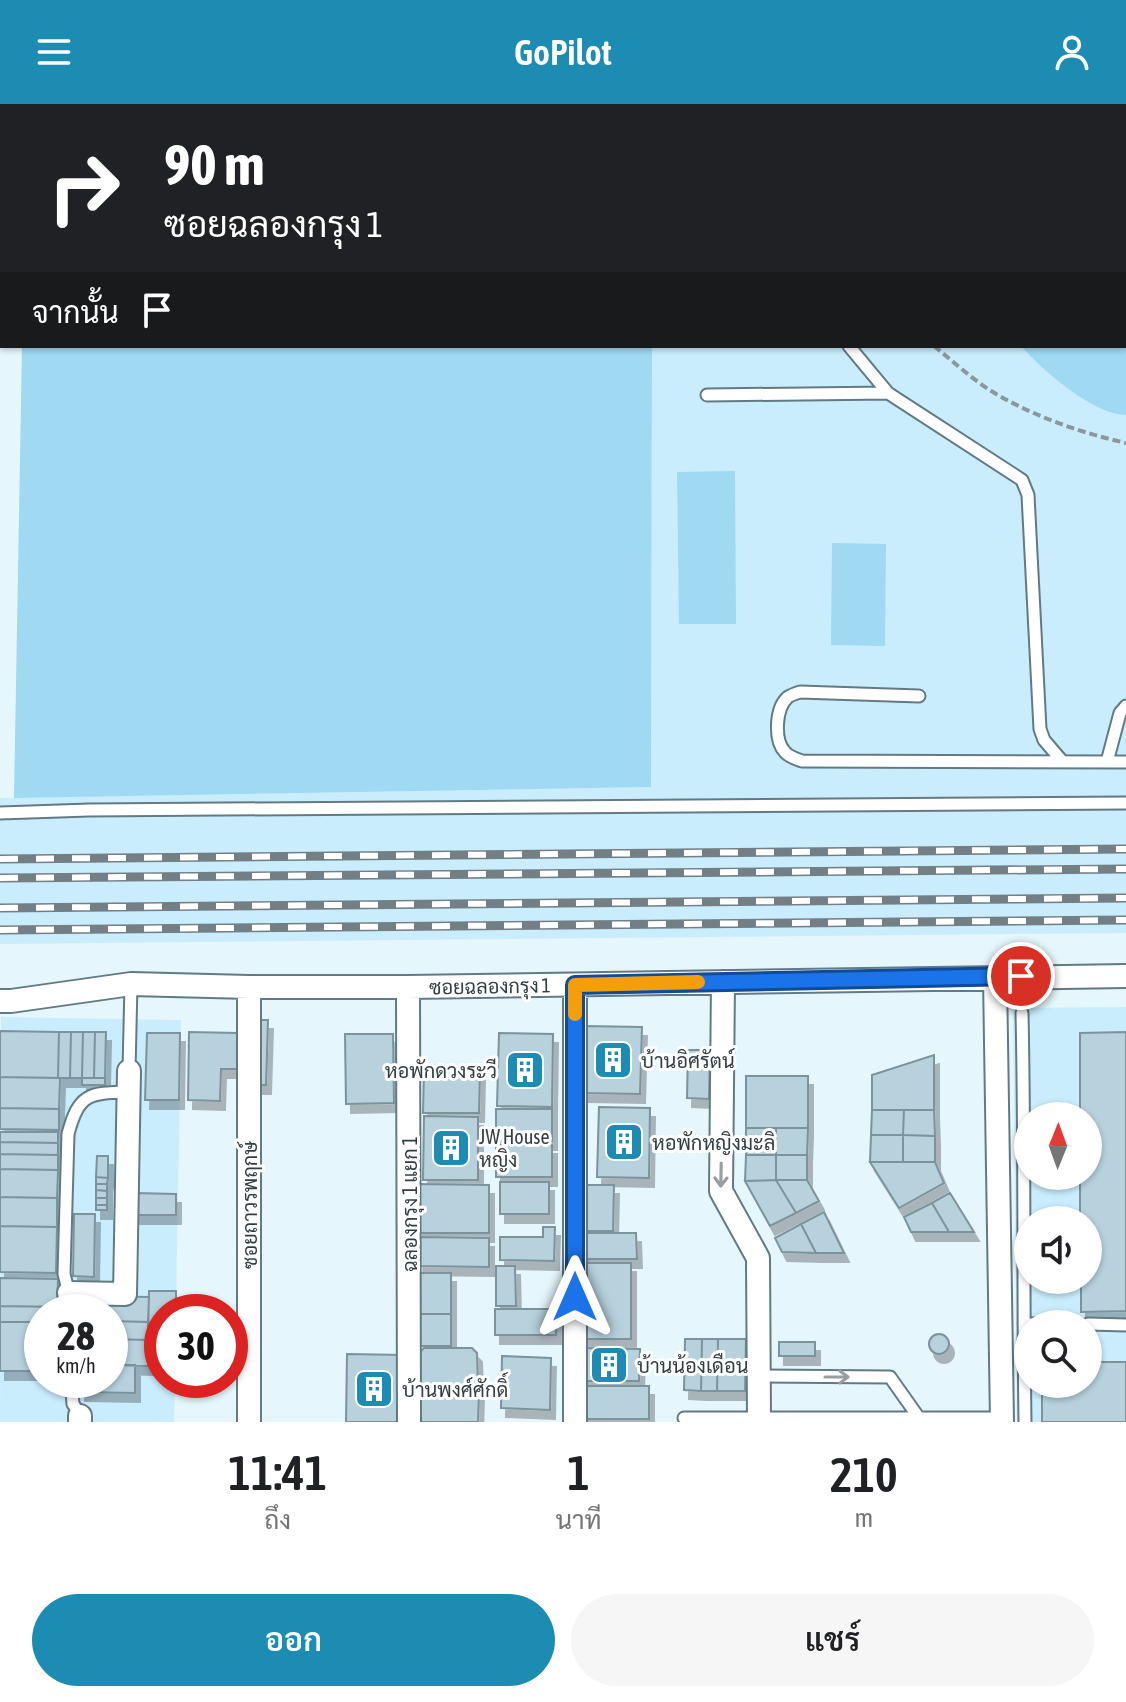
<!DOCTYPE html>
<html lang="th">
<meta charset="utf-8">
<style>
body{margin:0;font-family:"Asap Condensed",Sarabun,sans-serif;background:#f6f6f6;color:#202124;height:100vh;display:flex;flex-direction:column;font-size:30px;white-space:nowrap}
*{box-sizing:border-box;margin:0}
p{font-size:26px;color:#757577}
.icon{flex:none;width:44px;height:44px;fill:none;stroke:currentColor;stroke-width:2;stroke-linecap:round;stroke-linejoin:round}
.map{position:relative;height:1318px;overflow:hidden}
.drawer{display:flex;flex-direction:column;background:#fff;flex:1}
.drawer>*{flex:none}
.hud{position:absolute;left:0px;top:0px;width:1126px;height:244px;box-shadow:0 2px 6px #0004;background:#202124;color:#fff;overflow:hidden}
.needle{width:52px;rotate:1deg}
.buttons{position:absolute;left:1014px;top:998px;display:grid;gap:16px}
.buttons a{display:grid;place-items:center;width:88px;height:88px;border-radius:50%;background:#fff;box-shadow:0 2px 6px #0004;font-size:40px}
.speed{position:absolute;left:24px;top:1190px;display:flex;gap:16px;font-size:40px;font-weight:700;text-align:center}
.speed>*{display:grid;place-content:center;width:104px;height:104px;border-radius:50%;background:#fff;box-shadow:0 2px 6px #0004;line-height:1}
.speed small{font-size:20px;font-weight:400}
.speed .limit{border:12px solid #d22;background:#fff;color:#111}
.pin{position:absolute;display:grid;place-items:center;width:68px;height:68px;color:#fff;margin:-34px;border:4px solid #fff;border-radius:50%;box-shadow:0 2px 8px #0007}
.me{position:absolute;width:88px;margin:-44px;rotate:0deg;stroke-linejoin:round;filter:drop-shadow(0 0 6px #0008)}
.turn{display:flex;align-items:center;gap:28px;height:168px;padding:0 32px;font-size:36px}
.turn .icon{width:104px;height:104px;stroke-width:2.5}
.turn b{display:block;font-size:56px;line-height:68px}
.then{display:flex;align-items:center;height:76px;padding:0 32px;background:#0003;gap:16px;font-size:30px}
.eta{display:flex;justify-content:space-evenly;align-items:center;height:136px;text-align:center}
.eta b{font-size:48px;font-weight:600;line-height:56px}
.action{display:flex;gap:16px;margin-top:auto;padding:16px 32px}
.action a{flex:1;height:92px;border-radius:48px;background:#1d8cb2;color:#fff;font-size:32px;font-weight:600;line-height:92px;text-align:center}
.action a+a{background:#f6f6f6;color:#202124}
header{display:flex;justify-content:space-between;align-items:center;height:104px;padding:0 32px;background:#1d8cb2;color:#fff;font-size:36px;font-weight:600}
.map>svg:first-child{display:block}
.built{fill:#caedfd;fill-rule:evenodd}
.green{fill:#9fd9f2}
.building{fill:#b7d1dd;stroke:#7b939e;stroke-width:2;filter:url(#shadow)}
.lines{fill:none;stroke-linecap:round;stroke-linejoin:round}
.lane-casing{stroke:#627a84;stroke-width:15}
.street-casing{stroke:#627a84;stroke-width:26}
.path{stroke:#8a979d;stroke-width:4;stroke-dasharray:8 4;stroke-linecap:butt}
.lane{stroke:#fff;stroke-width:11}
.street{stroke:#fff;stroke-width:22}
.rail-casing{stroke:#737f85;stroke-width:9}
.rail{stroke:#fff;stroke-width:6;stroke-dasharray:18;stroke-linecap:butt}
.oneway{stroke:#999ea1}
.route-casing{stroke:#114b97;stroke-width:20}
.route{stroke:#1a73e8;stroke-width:14}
.slow{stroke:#f59e0b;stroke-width:14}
.labels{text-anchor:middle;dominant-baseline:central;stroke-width:6;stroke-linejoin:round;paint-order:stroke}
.street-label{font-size:20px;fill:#333e43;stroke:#fff}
.poi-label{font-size:20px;fill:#333e43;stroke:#fff;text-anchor:start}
</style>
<header><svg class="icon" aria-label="menu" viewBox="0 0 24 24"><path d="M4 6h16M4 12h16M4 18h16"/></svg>GoPilot<svg class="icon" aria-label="person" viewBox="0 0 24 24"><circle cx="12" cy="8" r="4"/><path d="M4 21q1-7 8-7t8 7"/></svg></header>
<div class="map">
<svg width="1126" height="1318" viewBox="0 0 1126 1318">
<defs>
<filter id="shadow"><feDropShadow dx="5" dy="9" stdDeviation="0" flood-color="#0004"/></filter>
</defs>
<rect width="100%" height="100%" fill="#e6f6fd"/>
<path class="built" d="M652 0H1126V829L0 840V694L651 683 652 242H1124V2H652Z
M1126 903V1318H1017L1013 904ZM1028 1012H1088V1072H1028ZM1028 1116H1088V1176H1028ZM1028 1220H1088V1280H1028Z
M1 913 181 916 176 1208H162V1276H175L174 1318H0ZM42 1208H110V1276H42Z"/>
<path class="green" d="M26 0H652V2H26Z
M943 0H1126V311C1094 311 1042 266 1021 242H1124V2H943Z
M22 242H652L651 683 14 694Z
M735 367 736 520H679L677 368Z
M832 439 886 440 885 542 831 541Z"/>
<path class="building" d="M868 0H943V2H868Z
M253 916H268L266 981H252Z
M585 922 642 923 640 990 584 989Z
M0 927 59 928 58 974 0 973Z
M59 928H71L70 974H58Z
M71 928H83L82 974H70Z
M83 928H95L94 974H82Z
M95 928H106L105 974H94Z
M189 928 238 929V965H221L220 997 188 996Z
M1126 928V1207L1081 1208V1176H1088V1116H1080V1072H1088V1012H1080V929Z
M147 929H180L179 996H145Z
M499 929 553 930 552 1003 497 1002Z
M345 930H393L394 999 346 1000Z
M688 946H710L709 995 687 994Z
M934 951V1006H872V971Z
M424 966 480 967 479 1009H423Z
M746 972H808V1024H746Z
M0 973 60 974 59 1005 0 1004Z
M82 974H105V981H82Z
M599 1003 650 1004 649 1074 597 1073Z
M0 1004 59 1005V1026L0 1025Z
M496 1005H552V1037H496Z
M872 1006H904L903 1031H871Z
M904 1006H934L935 1032 903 1031Z
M424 1012 478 1013V1076H423Z
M746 1024H776V1051H746Z
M776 1024H808L807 1051H776Z
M0 1028H58V1039L0 1038Z
M871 1031H903V1058H870Z
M903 1031 935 1032V1058H903Z
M0 1038 58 1039V1051L0 1050Z
M496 1041H552V1073H496Z
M0 1050 58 1051V1066L0 1065Z
M746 1051H776V1076L745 1077Z
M776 1051H807V1076H776Z
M97 1052H108V1074L96 1073Z
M870 1058H935L944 1079 899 1104Z
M0 1065 58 1066 57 1094 0 1093Z
M96 1073 108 1074 107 1080H96Z
M776 1076 796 1109 770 1122 745 1077Z
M776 1076H807L819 1097 796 1109Z
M500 1078H549V1110H500Z
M96 1080H107V1087L96 1086Z
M418 1080 489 1081V1129H418Z
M583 1081H614L613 1127H583Z
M96 1086 107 1087V1094H96Z
M135 1089 176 1090V1111H135Z
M950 1089 974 1128H949L932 1099Z
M0 1093 57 1094V1123L0 1122Z
M96 1094H107V1101H96Z
M932 1099 949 1128H911L904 1113Z
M96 1101H107V1106H96Z
M824 1108 844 1149H816L801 1120Z
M74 1110H95L94 1173 73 1172Z
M801 1120 816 1149 782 1148 775 1134Z
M0 1122 57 1123 56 1169 0 1168Z
M543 1123H555L554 1157 500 1156V1133H543Z
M581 1129H636L637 1155H581Z
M419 1133 489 1134V1163L418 1162Z
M582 1159H631V1235H581Z
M496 1162H515L516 1202H496Z
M420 1169H451V1210H420Z
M0 1174 58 1175 57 1203 0 1202Z
M149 1187H176V1208H162V1236H148Z
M93 1192 149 1193 148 1218 110 1217V1208H92Z
M0 1202 66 1203V1208H42V1218H0Z
M495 1205H556V1231H495Z
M420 1210H451V1242H420Z
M110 1217 148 1218V1236L110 1235Z
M0 1218H42V1267H0Z
M929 1240a10 10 0 1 1 20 0a10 10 0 1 1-20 0Z
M110 1235 148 1236V1262L110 1261Z
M685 1235H702L701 1287 684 1286Z
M702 1235H718L717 1287H701Z
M718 1235H746L745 1287H717Z
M779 1238H815V1252H779Z
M424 1244H472L477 1249 478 1281 473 1285H426L419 1279V1249Z
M580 1244 640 1245 639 1277H579Z
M347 1250 403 1251 402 1318H346Z
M502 1252 551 1254 550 1306 501 1304Z
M1088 1258H1126V1318H1042V1280H1088Z
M110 1261H135V1289L80 1288 81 1276H110Z
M579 1282H649V1315H579Z
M419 1286H479L478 1318H419Z"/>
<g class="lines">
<defs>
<path id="lane" d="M740 0V2
M814 2V0
M849 242 888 289 1022 376 1028 391 1040 625 1044 636 1062 657
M707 291 888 289
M919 592 800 588C797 589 791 591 788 593 775 604 774 637 785 648 789 653 796 655 802 657L1126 658
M1107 658 1120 609 1126 602
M0 709 89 706 1126 699
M1022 909C1025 1045 1023 1182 1025 1318
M129 967 131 880
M72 1208V1201L64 1170 68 1030C79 989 89 989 129 988
M1024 1220H1066
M1088 1220 1126 1221
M759 1272 890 1273 919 1314
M71 1276 73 1300 81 1312
M684 1314H1002"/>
<path id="street" d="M995 873 1002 1318
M723 878 721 1087 758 1154 759 1314
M408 883 409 1318
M0 897H11L131 880 249 883H408L1126 872
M69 1189 125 1190 129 967
M80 1318V1312
M249 1318V883
M575 1318V881"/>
</defs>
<use href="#lane" class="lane-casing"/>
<use href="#street" class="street-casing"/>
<path class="path" d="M934 242C955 259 975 278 998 291 1038 314 1082 329 1126 339"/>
<use href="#lane" class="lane"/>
<use href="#street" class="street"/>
<defs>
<path id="rail" d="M0 755 1126 745
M0 774 1126 765
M0 804 1126 794
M0 826 1126 816"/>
</defs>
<use href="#rail" class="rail-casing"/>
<use href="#rail" class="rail"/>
</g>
<defs><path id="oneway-shaft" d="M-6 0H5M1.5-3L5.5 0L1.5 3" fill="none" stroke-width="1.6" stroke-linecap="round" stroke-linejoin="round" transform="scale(2)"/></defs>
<g class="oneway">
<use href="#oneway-shaft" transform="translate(721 1071) rotate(91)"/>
<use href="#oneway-shaft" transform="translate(837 1273)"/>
</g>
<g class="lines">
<defs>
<path id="route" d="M575 1193V881L1021 872"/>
</defs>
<use href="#route" class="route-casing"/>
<use href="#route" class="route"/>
<path class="slow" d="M575 910V881L698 878"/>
</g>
<defs>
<symbol id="building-square" viewBox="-11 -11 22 22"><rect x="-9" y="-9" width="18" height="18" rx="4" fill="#1d8cb2" stroke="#fff"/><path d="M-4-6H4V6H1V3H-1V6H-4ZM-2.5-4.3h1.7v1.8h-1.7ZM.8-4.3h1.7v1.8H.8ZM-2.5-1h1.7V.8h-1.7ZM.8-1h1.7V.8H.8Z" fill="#fff"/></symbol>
</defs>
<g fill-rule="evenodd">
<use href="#building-square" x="591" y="934" width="44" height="44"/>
<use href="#building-square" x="503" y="944" width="44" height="44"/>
<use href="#building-square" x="602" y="1016" width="44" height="44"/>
<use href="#building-square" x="429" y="1022" width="44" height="44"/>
<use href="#building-square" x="587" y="1239" width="44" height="44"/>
<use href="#building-square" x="352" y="1263" width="44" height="44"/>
</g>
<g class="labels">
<g class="street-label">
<text transform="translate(490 882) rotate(-1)">ซอยฉลองกรุง 1</text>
<text transform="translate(409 1100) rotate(-90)">ฉลองกรุง 1 แยก 1</text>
<text transform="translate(249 1101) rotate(-90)">ซอยถาวรพฤกษ์</text>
</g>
<g class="poi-label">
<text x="641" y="956">บ้านอิศรัตน์</text>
<text x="497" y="966" text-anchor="end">หอพักดวงระวี</text>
<text x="479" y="1032">JW House<tspan x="479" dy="23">หญิง</tspan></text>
<text x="652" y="1038">หอพักหญิงมะลิ</text>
<text x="637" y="1261">บ้านน้องเดือน</text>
<text x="402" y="1285">บ้านพงศ์ศักดิ์</text>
</g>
</g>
</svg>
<div class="buttons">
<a><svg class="needle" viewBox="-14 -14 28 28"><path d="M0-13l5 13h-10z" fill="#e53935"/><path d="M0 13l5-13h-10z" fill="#757577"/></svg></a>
<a><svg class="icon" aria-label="sound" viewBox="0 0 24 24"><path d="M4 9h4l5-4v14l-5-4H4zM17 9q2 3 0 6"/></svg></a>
<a><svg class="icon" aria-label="search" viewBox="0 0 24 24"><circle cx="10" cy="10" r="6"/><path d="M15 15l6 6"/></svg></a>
</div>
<div class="speed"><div>28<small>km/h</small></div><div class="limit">30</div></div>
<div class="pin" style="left:1021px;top:872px;background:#d93025"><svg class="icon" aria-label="arrive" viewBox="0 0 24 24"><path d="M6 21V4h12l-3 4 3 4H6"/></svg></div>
<svg class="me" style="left:575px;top:1193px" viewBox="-20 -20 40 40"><path d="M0-17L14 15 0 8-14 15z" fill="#1a73e8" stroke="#fff" stroke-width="4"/></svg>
<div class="hud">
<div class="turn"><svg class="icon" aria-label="right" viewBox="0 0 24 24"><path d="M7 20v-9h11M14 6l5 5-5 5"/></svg><div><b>90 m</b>ซอยฉลองกรุง 1</div></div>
<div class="then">จากนั้น<svg class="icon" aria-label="arrive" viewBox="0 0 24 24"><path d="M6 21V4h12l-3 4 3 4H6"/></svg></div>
</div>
</div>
<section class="drawer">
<div class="eta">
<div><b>11:41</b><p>ถึง</p></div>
<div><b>1</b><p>นาที</p></div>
<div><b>210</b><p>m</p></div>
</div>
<div class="action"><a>ออก</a><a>แชร์</a></div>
</section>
